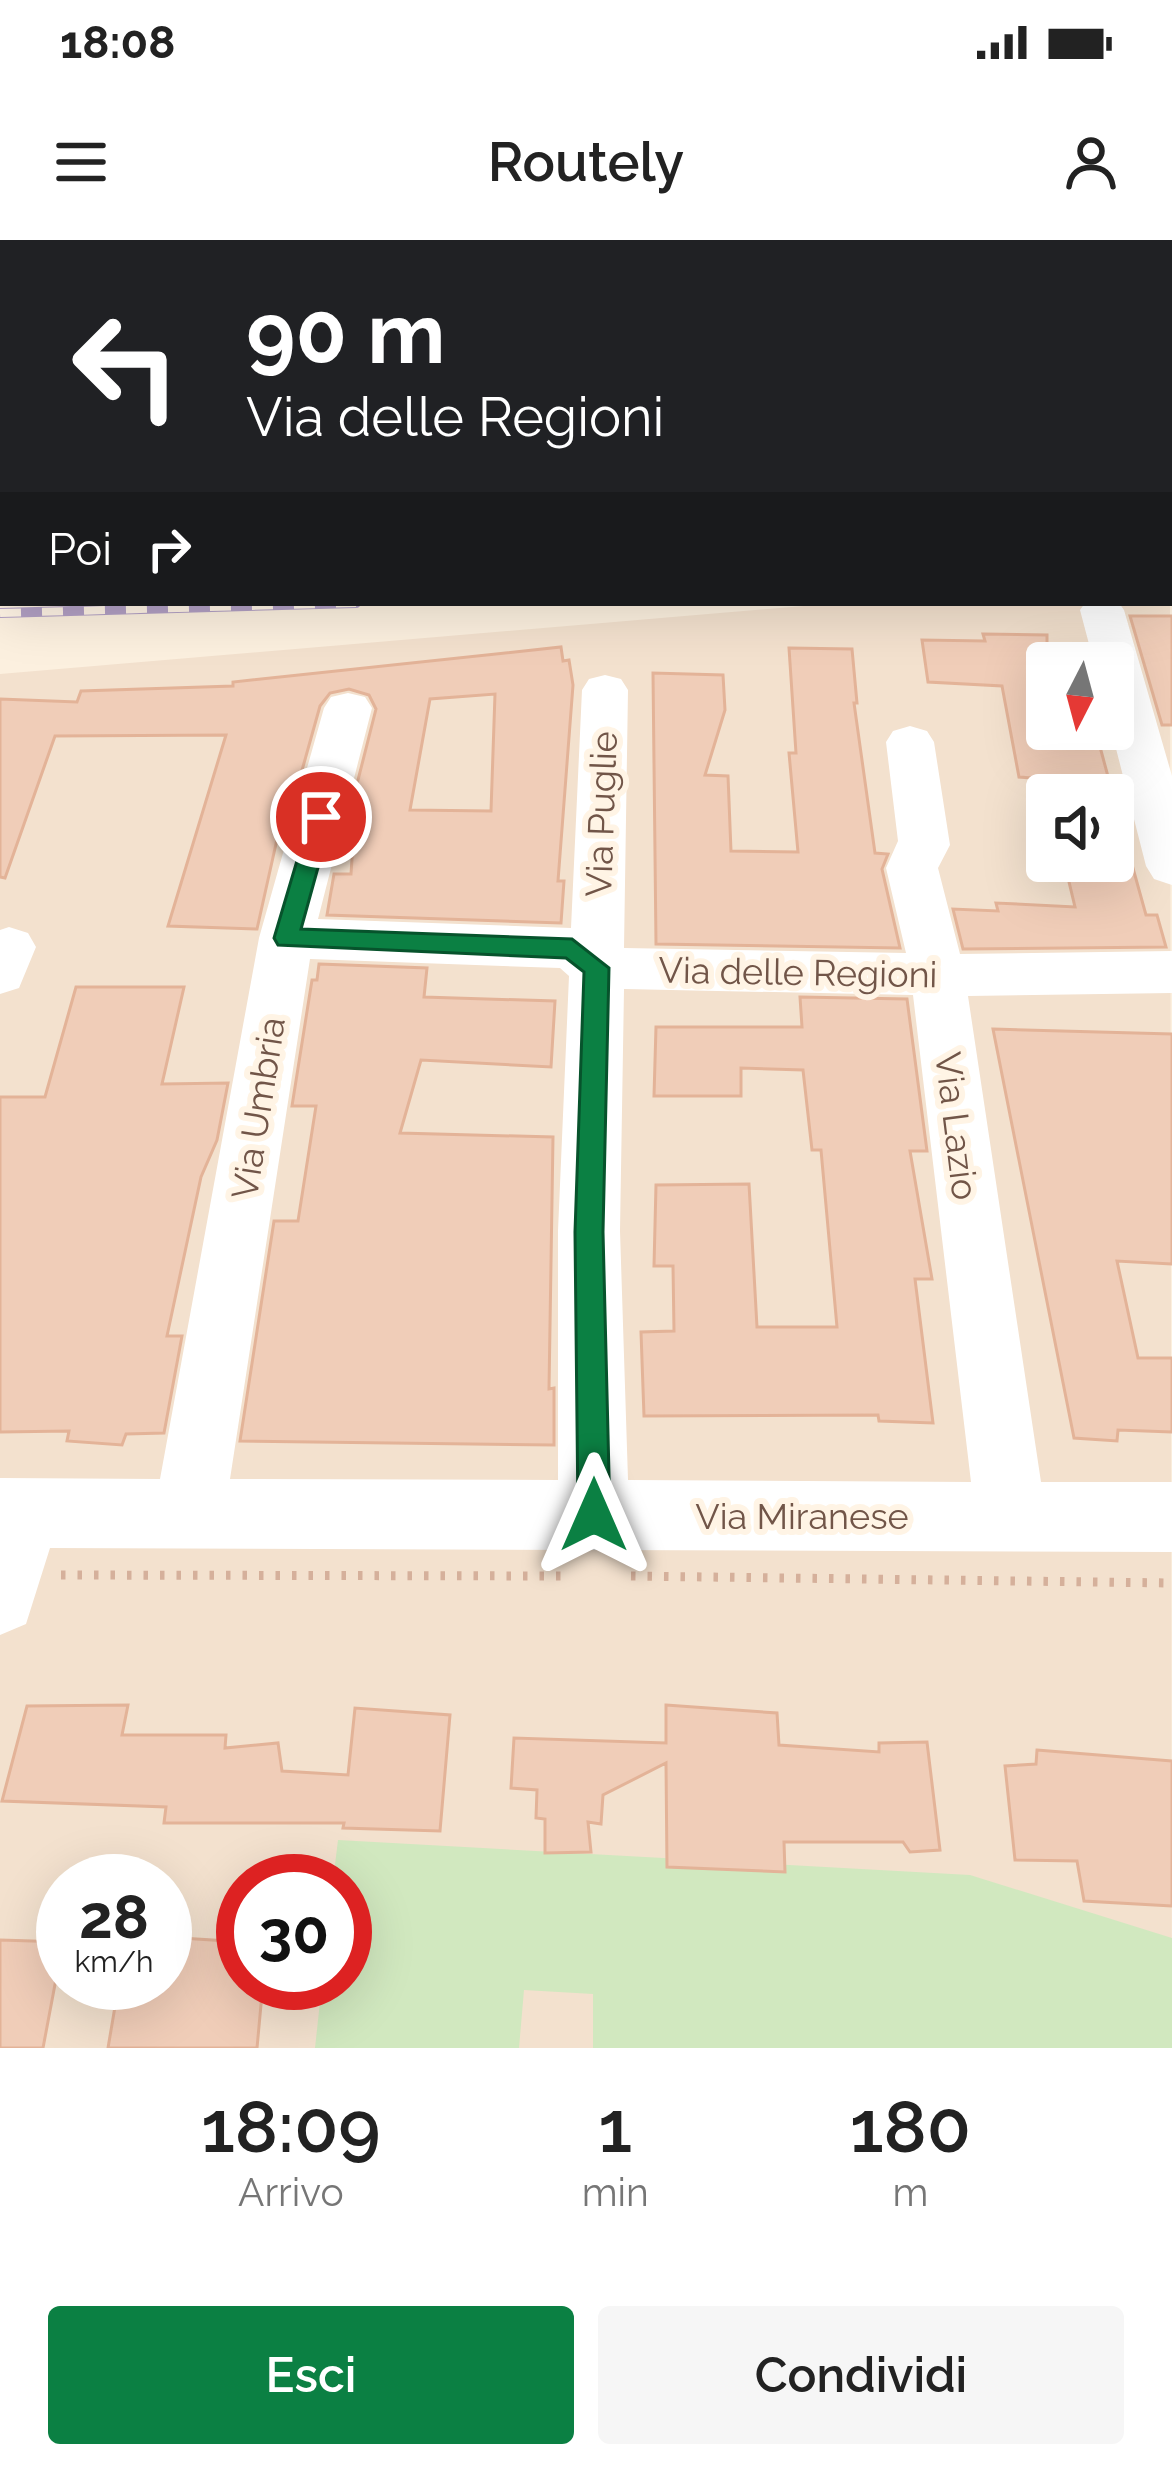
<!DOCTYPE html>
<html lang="it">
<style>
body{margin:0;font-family:Raleway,sans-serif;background:#f6f6f6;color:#222;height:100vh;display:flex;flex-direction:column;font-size:45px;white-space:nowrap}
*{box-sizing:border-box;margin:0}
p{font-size:39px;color:#767676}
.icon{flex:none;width:66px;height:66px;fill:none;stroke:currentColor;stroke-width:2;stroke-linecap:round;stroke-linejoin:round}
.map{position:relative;height:1808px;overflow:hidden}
.sheet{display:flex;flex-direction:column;background:#fff;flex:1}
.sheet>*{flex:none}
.guide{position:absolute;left:0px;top:0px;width:1173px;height:366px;box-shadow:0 12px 48px #0002;background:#202124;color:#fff;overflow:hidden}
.needle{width:78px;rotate:186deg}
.fabs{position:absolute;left:1026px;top:402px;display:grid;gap:24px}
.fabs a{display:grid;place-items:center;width:108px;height:108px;border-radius:12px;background:#fff;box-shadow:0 12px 48px #0002;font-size:60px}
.speed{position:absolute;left:36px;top:1614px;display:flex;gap:24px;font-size:60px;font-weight:700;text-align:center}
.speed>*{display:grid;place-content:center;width:156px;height:156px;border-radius:50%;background:#fff;box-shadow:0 12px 48px #0002;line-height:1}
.speed small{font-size:30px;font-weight:400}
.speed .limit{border:18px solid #d22;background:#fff;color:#111}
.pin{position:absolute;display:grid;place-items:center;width:102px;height:102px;color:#fff;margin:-51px;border:6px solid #fff;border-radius:50%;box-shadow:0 3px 12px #0007}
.me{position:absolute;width:132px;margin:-66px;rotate:0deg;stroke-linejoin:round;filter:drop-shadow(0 0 9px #0008)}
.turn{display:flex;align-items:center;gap:42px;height:252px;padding:0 48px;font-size:54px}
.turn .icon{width:156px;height:156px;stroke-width:2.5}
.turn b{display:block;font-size:84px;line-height:102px}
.then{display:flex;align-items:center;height:114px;padding:0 48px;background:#0003;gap:24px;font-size:45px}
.eta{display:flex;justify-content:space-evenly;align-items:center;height:204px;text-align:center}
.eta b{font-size:72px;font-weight:600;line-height:84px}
.primary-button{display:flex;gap:24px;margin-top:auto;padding:24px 48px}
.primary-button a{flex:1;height:138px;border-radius:12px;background:#0b8043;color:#fff;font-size:48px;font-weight:600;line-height:138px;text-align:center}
.primary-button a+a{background:#f6f6f6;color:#222}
.status{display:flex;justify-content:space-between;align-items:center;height:84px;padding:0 60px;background:#fff;direction:ltr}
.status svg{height:33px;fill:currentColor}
header{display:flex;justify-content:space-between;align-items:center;height:156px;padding:0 48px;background:#fff;font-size:54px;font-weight:600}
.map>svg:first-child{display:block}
.residential{fill:#f3e1ce;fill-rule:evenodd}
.green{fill:#d1e8bf}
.building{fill:#f0cdb8;stroke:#e3b398;stroke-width:3;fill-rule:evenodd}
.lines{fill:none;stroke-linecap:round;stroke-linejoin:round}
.path{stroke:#d5b09b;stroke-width:9;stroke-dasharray:4.5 12;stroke-linecap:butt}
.minor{fill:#fff;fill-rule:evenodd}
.rail-casing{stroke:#b2a0c4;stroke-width:10}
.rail{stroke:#fff4e5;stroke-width:8;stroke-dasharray:21;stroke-linecap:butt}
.route{fill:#0b8043;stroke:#07532c;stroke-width:3}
.labels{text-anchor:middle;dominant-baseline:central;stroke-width:12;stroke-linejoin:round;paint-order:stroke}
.street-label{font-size:36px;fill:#715548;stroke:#fff4e5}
</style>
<div class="status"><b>18:08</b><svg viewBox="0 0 49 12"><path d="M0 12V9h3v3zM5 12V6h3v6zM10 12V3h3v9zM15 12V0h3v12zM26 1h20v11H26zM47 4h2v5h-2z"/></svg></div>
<header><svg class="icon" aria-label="menu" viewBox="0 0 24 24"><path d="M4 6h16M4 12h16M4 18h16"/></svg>Routely<svg class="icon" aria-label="person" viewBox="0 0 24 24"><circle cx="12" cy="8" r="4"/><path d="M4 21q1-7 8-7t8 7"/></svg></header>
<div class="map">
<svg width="1172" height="1808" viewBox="0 0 1172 1808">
<rect width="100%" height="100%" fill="#fcf0df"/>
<path class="residential" d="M1170 358 1172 1808H0V434L839 363H1170ZM1047 423H1113V489H1047ZM1047 555H1113V621H1047ZM63 1641H165V1743H63ZM243 1641H345V1743H243Z"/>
<path class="green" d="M338 1600 970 1635 1172 1698V1808H593V1754L524 1750 519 1808H315L322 1743H345V1641H333Z"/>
<path class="building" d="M1130 376H1172V485H1162Z
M983 394 1047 395V491L1096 492 1113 555H1048L1045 539 1019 537 1002 446 928 442 922 400 985 401Z
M561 407 563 421 569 420 573 445 558 641H564L561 683 327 675 334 634H351L357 544 376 469 369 455 349 449 330 453 320 466 299 541H290L257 689 168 686 226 495 55 496 5 638 0 637V459L77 462 81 451 233 446V442ZM495 454 491 571 410 570 430 459Z
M789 408 852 409 857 463H854L875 613 888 614 882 629 900 708 656 704 653 433 723 435 725 470 705 535 728 536 731 611 798 612 789 513H796Z
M1064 621H1131L1146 675H1157L1166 707 963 709 953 669 998 671 996 663 1075 667Z
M319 724 427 728 424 757 555 761 551 827 421 820 400 893 553 897 549 1149 554 1148V1205L240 1201 274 981H298L316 866H292L312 740H317Z
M76 747H184L162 844 228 843 217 900 201 937 167 1096H182L164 1193 126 1194 122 1205 67 1201 69 1191 0 1192V857H45Z
M800 757 907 759 927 911H910L932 1039H915L933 1183 879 1181 878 1175 644 1176 641 1092 674 1091 673 1026H654L656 945 749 944 757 1087H837L821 910H812L803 830 741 828V856H654L656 787H802Z
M993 789 1172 794V1024L1117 1021 1138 1118H1172V1192L1118 1190 1117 1201 1074 1198Z
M128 1465 122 1495H226L225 1508 278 1503 282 1531 348 1535 355 1468 450 1475 440 1591 343 1588 344 1583H164L166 1567 2 1561 27 1466Z
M666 1465 777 1473 779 1505 879 1512V1503L927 1502 940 1610 910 1612 903 1602H784L785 1632 667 1627 666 1523 603 1555 601 1584 588 1582 591 1612 545 1613V1579L536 1578 537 1550 511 1548 514 1498 666 1503Z
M1037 1510 1172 1521V1666L1084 1661 1077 1621 1015 1620 1005 1526 1036 1524Z
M165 1697 243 1702V1743H263L257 1808H108L119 1743H165Z
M0 1700 63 1702 43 1808H0Z"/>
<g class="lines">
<path class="path" d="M61 1335 568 1336
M631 1336 1172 1343"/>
<path class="minor" d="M1085 363H1119L1124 370 1172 536V645L1154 639 1146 626 1111 489 1113 423H1094L1080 370Z
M605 435 621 439 628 450 624 708 906 713 886 628 898 601 886 502 893 491 910 486 927 491 934 502 950 605 938 628 960 714 1172 711V753L968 756 1041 1242H1172V1312L50 1308 26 1384 0 1395V1238L160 1239 259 698 324 468 331 457 348 453 365 457 372 468 318 679 571 688 582 450 589 439ZM310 719 560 728 569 736 558 991V1240L230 1239ZM624 749 913 755 971 1242 628 1240 620 991Z
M9 687 28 693 36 707 19 748 0 754V690Z"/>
<defs>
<path id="rail" d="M0 373 356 363"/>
</defs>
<use href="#rail" class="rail-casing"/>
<use href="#rail" class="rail"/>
</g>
<path class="route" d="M321 569 332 577 301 689 572 699 609 728 603 992 610 1275 606 1286 594 1291 583 1286 578 1275 575 992 584 732 566 718 278 705 274 698 310 577Z"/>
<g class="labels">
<g class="street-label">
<text transform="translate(601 574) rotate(-88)">Via Puglie</text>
<text transform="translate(798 732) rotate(1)">Via delle Regioni</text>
<text transform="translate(258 868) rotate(-81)">Via Umbria</text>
<text transform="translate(957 886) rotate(83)">Via Lazio</text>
<text x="802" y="1276">Via Miranese</text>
</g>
</g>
</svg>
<div class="fabs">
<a><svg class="needle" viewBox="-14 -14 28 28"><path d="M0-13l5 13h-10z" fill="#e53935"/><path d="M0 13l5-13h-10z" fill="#767676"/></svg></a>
<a><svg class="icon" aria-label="sound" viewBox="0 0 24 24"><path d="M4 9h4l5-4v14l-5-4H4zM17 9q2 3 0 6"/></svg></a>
</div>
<div class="speed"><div>28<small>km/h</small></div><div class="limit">30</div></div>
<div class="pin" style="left:321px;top:577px;background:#d93025"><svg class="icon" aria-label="arrive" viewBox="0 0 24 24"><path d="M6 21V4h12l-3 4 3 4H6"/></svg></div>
<svg class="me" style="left:594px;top:1275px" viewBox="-20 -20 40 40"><path d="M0-17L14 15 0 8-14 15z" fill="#0b8043" stroke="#fff" stroke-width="4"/></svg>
<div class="guide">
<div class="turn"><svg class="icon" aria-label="left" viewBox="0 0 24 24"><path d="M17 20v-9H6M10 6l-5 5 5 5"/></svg><div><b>90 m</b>Via delle Regioni</div></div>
<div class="then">Poi<svg class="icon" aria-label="right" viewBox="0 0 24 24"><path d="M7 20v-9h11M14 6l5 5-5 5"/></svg></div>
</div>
</div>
<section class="sheet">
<div class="eta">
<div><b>18:09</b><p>Arrivo</p></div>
<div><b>1</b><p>min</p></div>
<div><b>180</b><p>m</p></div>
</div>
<div class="primary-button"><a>Esci</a><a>Condividi</a></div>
</section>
